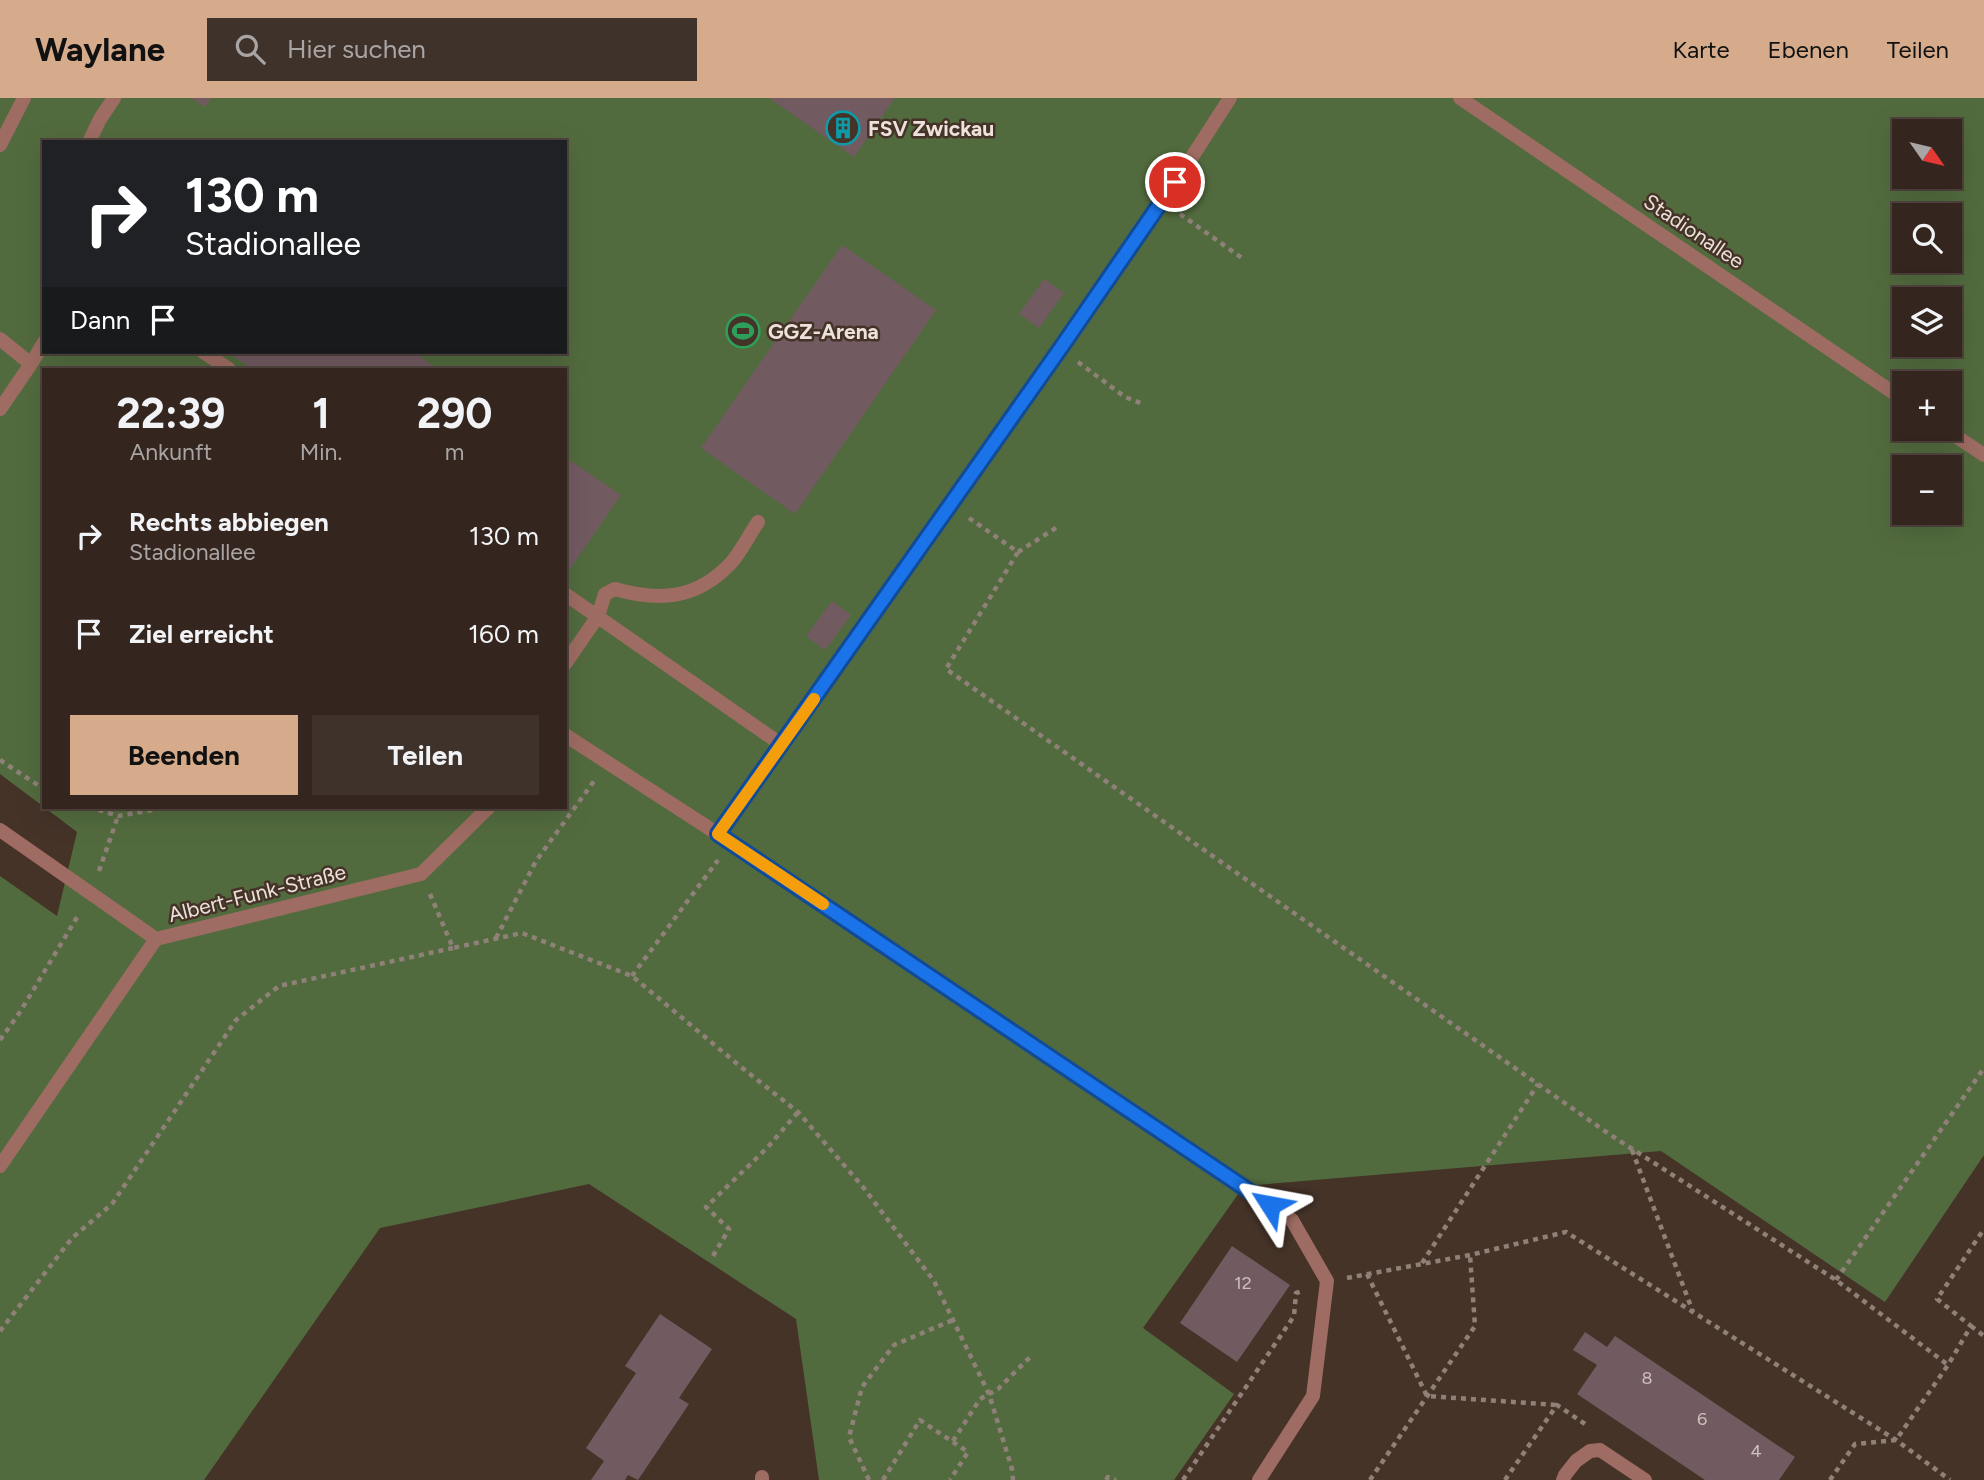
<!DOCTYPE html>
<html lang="de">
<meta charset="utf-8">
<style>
body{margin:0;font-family:Figtree,sans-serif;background:#3f322b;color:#f1f3f6;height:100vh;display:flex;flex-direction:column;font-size:26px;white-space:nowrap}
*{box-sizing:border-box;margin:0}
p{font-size:23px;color:#a9a5a4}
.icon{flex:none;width:38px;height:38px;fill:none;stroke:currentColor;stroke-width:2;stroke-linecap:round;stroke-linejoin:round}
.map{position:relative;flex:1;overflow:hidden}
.panel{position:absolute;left:42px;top:270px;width:525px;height:441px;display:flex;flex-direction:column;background:#34261e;border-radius:0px;box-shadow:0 7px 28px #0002,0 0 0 2px #4e433c}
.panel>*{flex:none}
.hud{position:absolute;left:42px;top:42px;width:525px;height:214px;border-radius:0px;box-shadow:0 7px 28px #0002,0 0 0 2px #4e433c;background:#202124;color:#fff;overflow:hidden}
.needle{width:46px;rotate:124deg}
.controls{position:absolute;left:1892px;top:21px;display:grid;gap:14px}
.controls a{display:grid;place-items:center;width:70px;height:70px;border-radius:0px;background:#34261e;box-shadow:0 7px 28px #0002,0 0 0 2px #4e433c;font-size:35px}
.pin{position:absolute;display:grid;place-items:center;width:60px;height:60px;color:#fff;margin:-30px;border:4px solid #fff;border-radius:50%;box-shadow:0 2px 7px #0007}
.me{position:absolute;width:77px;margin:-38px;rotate:304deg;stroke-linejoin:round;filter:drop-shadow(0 0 5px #0008)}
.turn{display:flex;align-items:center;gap:24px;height:147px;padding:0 28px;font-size:32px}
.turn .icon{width:91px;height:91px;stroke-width:2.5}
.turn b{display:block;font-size:49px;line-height:60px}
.then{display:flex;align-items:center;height:66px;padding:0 28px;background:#0003;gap:14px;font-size:26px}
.eta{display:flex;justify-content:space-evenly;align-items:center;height:119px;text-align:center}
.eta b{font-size:42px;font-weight:700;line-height:49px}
.action{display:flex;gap:14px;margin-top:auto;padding:14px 28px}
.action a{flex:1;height:80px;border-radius:0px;background:#d6ab8b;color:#111;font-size:28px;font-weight:700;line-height:80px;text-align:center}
.action a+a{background:#3f322b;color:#f1f3f6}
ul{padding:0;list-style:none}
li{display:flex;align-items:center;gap:21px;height:98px;padding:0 28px}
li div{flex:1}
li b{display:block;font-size:26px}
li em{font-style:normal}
header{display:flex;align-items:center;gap:42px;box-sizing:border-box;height:98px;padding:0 35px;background:#d6ab8b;color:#111}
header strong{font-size:33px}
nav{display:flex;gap:38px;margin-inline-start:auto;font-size:24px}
.search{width:490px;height:63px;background:#3f322b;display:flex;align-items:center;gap:18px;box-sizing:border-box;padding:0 24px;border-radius:0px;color:#a9a5a4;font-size:26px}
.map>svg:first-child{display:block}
.green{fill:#526b3e;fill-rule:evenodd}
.building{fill:#725a61}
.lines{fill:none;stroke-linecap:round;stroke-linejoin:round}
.path{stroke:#908178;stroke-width:4.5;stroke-dasharray:5 5;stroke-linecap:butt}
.service{stroke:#9e6c63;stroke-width:14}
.pedestrian{stroke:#9e6c63;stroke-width:14}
.minor{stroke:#9e6c63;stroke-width:14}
.route-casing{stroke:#114b97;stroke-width:18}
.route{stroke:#1a73e8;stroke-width:12}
.slow{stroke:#f59e0b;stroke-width:12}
.labels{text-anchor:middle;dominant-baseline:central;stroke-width:5;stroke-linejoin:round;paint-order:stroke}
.number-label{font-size:18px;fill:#cec0bc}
.poi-label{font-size:21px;font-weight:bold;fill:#ede2db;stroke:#453328;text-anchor:start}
.street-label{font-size:21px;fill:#ede2db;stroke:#453328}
</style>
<header>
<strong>Waylane</strong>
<div class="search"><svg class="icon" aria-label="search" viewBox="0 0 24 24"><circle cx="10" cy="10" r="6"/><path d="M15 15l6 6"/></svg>Hier suchen</div>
<nav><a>Karte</a><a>Ebenen</a><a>Teilen</a></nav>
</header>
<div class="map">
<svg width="1984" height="1382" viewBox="0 0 1984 1382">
<rect width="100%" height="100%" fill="#453328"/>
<path class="green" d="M0 0H1984V1057L1885 1204 1661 1053 1244 1088 1143 1230 1234 1296 1174 1382H819L796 1221 589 1086 380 1130 204 1382H0V778L57 818 77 734 44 709H565V271H44V709L0 676ZM1904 33H1950V79H1904ZM44 44H565V254H44ZM1904 117H1950V163H1904ZM1904 201H1950V247H1904ZM1904 285H1950V331H1904ZM1904 369H1950V415H1904Z"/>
<path class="building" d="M191 0H211L205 9Z
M769 0H895L854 59Z
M842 147 936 212 795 416 701 350Z
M1044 181 1064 195 1039 230 1019 216Z
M227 254H413L438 271H252Z
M565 359 621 397 565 478Z
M832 503 851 517 825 552 806 538Z
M1232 1148 1290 1187 1237 1264 1180 1225Z
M660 1216 712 1251 679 1300 689 1306 638 1382 628 1377 625 1382H591L604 1363 586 1350 636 1275 625 1268Z
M1585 1234 1607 1249 1615 1238 1795 1359 1779 1382H1705L1577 1296 1597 1267 1573 1252Z"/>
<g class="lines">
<path class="path" d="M1180 116 1242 160
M1078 264 1125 299 1143 306
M969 420 1018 454 946 571 1609 1036 1836 1182 1948 1267
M1018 454 1059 428
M0 662 44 691
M89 709 118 718 169 709
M99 773 118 718
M430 796 453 850 522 835 632 878 741 969 798 1014 863 1089 934 1183 989 1296 1012 1371 1013 1382
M496 840 536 763 594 683
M632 878 718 762
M0 942 20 914 79 816
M1632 1052 1693 1214
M713 1158 729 1131 706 1109 767 1050 798 1014
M1422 1165 1538 986
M1367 1176 1427 1298 1557 1307
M1347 1180 1470 1157 1566 1134 1896 1342 1950 1382
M1836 1182 1984 970
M1971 1228 1984 1238
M0 1233 72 1140 112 1106 236 922 279 888 453 850
M953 1343 980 1301 998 1291 1032 1257
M869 1382 849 1339 862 1289 894 1247 953 1222
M883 1382 920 1322 968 1354 950 1382
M1106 1382 1108 1379 1116 1382
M1183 1382 1294 1218 1296 1195 1302 1193
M1370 1382 1475 1228 1470 1157
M1505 1382 1557 1307 1588 1328
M1830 1382 1855 1346 1896 1342 1948 1267 1971 1228 1937 1201 1984 1131"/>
<path class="service" d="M762 1379V1382
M1563 1382 1565 1377 1576 1363 1590 1353 1600 1352 1645 1382"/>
<path class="pedestrian" d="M89 44 100 21 114 0
M0 47 24 0
M0 241 31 266
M203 254 229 271
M0 311 31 266 44 244
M565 496 782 647
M565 566 598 518 605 496 615 491C660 504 697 501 731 465 741 454 749 437 758 424"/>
<path class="minor" d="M1460 0 1904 302
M1945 331 1984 357
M565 637 718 736 1292 1122 1327 1183 1313 1298 1259 1382
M0 732 156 841
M718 736 1163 104 1230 0
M0 1068 156 841 421 776 489 709"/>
</g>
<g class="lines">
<defs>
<path id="route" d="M1175 84 1060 251 718 736 1270 1107"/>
</defs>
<use href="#route" class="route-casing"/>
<use href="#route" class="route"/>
<path class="slow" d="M814 601 718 736 823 806"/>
</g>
<defs>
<symbol id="building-ring" viewBox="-11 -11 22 22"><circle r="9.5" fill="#453328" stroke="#0f9aa8" stroke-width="1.5"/><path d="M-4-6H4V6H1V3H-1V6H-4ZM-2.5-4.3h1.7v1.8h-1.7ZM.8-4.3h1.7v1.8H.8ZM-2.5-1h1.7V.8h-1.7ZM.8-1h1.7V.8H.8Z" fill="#0f9aa8"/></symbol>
<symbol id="stadium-ring" viewBox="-11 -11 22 22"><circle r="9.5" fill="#453328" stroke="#2e9e5b" stroke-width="1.5"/><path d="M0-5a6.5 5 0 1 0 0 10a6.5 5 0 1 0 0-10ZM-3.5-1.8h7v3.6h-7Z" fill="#2e9e5b"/></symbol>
</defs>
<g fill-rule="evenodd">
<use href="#building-ring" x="824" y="11" width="38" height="38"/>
<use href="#stadium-ring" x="724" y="214" width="38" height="38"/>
</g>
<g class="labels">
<g class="number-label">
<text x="1243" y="1185">12</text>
<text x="1647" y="1280">8</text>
<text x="1702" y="1321">6</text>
<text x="1756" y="1353">4</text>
</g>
<g class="poi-label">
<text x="868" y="30">FSV Zwickau</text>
<text x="768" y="233">GGZ-Arena</text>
</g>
<g class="street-label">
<text transform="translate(1694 133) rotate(34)">Stadionallee</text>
<text transform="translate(257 795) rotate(-14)">Albert-Funk-Straße</text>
</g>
</g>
</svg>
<div class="controls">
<a><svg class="needle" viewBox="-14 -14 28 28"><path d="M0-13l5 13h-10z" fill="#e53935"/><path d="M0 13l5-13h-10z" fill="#a9a5a4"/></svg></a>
<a><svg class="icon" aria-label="search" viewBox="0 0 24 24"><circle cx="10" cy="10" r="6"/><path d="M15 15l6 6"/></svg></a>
<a><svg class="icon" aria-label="layers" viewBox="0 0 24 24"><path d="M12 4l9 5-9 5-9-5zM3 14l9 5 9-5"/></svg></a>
<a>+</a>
<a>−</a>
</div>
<div class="pin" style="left:1175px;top:84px;background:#d93025"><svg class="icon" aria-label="arrive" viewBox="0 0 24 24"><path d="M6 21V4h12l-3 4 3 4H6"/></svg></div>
<svg class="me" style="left:1270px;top:1107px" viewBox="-20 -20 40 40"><path d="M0-17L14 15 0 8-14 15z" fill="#1a73e8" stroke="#fff" stroke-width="4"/></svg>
<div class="hud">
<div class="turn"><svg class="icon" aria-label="right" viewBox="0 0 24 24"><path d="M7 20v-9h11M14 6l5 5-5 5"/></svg><div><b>130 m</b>Stadionallee</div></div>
<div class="then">Dann<svg class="icon" aria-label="arrive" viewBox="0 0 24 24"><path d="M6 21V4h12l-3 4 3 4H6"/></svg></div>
</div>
<section class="panel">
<div class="eta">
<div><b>22:39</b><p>Ankunft</p></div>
<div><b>1</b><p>Min.</p></div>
<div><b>290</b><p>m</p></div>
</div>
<ul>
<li><svg class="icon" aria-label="right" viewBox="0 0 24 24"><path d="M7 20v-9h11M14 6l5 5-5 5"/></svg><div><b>Rechts abbiegen</b><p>Stadionallee</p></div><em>130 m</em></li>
<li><svg class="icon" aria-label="arrive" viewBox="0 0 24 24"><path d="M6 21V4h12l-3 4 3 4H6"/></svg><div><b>Ziel erreicht</b></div><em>160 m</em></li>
</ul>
<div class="action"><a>Beenden</a><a>Teilen</a></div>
</section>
</div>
